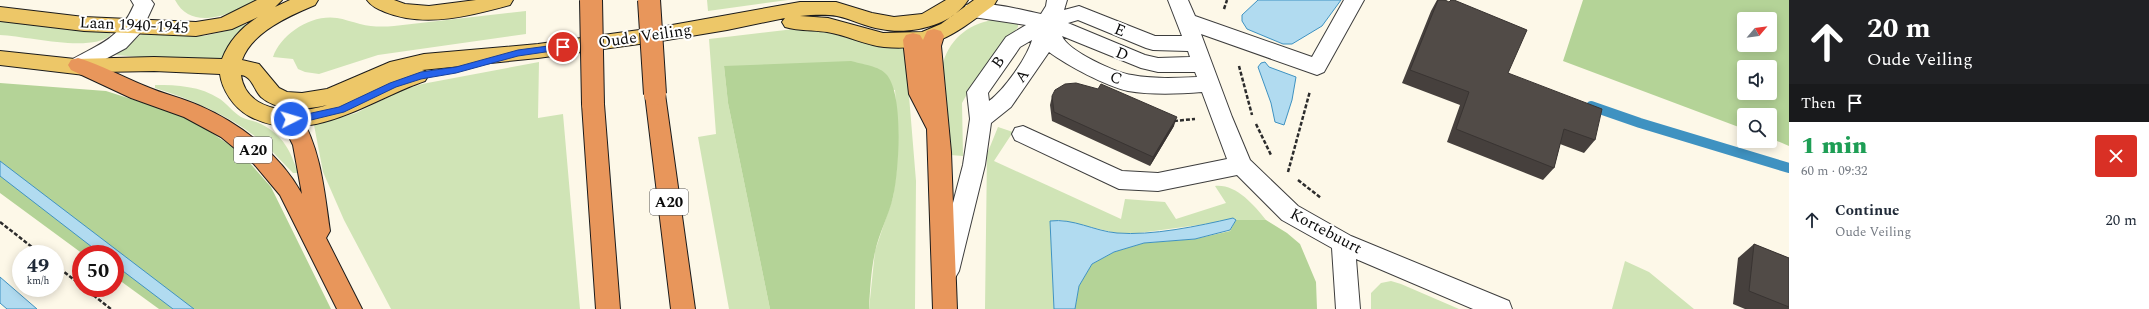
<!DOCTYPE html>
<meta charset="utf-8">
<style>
body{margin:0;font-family:Spectral,serif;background:#f6f6f7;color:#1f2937;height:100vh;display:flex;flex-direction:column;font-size:15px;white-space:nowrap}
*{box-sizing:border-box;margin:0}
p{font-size:13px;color:#747a83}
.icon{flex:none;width:22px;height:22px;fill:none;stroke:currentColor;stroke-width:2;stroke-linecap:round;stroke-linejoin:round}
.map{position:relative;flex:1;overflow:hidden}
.panel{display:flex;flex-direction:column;background:#fff;width:360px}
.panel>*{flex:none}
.hud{background:#202124;color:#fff;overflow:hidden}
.needle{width:26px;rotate:61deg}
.fabs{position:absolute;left:1737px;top:12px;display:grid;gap:8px}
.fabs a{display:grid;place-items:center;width:40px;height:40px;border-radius:4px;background:#fff;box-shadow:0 2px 10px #0003;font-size:20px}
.speed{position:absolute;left:12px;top:245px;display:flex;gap:8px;font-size:20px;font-weight:700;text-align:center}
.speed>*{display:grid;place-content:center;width:52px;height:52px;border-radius:50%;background:#fff;box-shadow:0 2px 10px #0003;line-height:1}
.speed small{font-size:10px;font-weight:400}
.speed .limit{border:6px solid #d22;background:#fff;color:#111}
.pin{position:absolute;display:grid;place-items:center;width:34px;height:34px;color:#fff;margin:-17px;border:2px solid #fff;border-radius:50%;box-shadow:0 1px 4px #0007}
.me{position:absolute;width:44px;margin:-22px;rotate:85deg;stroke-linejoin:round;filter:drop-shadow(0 0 3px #0008)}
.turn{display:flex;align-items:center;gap:14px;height:84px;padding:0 12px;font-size:18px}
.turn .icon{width:52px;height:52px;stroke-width:2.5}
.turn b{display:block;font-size:28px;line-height:34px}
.then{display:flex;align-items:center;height:38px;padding:0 12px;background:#0003;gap:8px;font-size:15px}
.round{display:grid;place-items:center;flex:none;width:42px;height:42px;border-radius:4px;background:#f6f6f7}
.summary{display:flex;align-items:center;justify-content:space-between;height:68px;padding:0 12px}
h1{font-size:24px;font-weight:800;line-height:30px;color:#1e9e55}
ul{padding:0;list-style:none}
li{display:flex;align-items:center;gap:12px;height:60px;padding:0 12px}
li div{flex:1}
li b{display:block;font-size:15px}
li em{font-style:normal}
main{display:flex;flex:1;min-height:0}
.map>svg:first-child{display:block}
.green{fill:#d0e4b6}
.forest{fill:#b4d397;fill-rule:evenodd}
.water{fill:#b1dbf0;stroke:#3f92c1}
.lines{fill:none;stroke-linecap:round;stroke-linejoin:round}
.stream{stroke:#3f92c1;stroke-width:10}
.minor-casing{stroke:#3d3d3d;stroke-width:2}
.major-casing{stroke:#1b1b1b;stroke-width:2}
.highway-casing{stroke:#1b1b1b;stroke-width:2}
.path{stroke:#2c2c2c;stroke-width:2.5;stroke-dasharray:4 2;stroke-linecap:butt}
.minor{fill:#fff;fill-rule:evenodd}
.major{fill:#edc768;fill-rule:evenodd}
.highway{fill:#e8965b;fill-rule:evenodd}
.highway-bridge-casing{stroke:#1b1b1b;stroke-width:24;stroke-linecap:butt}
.highway-bridge{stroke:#e8965b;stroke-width:22}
.wall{fill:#46403d}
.shaded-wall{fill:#393432}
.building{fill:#514b47;stroke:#393432}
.route{fill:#2563eb;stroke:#184099}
.labels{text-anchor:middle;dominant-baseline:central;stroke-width:4;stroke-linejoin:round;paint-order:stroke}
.shield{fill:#fff;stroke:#545454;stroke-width:1}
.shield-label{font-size:15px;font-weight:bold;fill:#0a0a0a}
.street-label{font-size:16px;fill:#0a0a0a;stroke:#fff}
</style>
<main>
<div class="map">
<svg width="1789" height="309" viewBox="0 0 1789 309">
<rect width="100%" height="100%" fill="#fdf8e8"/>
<path class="green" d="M175 0H256C234 13 192 33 175 0Z
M707 0H788L708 11Z
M526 11V34L378 55 319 74 305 72 298 69 293 59 273 57C281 34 311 14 337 18 344 19 352 22 360 24 371 27 383 27 394 26Z
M997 19 1018 23V27L971 87 962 103 963 156 950 155 943 63C951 36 971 23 997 19Z
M0 20 109 32 111 35C91 53 27 36 0 35Z
M246 24 247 25 223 58H151L116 55 143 33 204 36 226 31Z
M803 28C840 33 867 47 905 47L916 181 915 309H869L875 251 893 197 897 167 898 133 895 90 724 66 728 103 770 309H729L698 137 716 134 709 39Z
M539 62 538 118 563 114 580 309H391L344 220 323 172 314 125 356 113 400 91 422 84Z
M155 85C178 85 200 86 220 99 227 104 233 112 241 117 247 120 255 121 261 124 284 136 290 150 298 173H293C285 165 276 155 267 146 235 118 196 101 155 88Z
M998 127 1013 132 994 161 1121 219 1125 199 1165 202 1176 219 1226 203 1215 186C1236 184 1253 204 1266 220H1236L1139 233H1116L1061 220 1050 221 1054 309H985L987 154Z
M1625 261 1649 272 1694 309H1612Z
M1391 281 1401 284 1459 309H1371V293L1381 283Z"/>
<path class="forest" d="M1583 0H1789V146L1770 138V115H1744V129L1563 61ZM1744 19H1770V45H1744ZM1744 67H1770V93H1744Z
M851 61C861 64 880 66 887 75 904 96 899 171 893 197 889 215 879 233 875 252 871 270 870 290 869 309H770L728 103 724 66Z
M0 83 106 91 175 113 200 125 240 152 271 187 331 309H159L115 277V254H83L0 193Z
M1236 220H1266L1287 233 1300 244 1316 282 1317 309H1075L1079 286 1092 264 1114 252 1144 243 1195 239 1230 231Z"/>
<path class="water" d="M1258 0H1341L1322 26 1292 44H1283L1247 29 1242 21V15Z
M1265 62 1269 67 1296 77 1292 100 1284 125 1275 122 1271 103 1258 67 1261 63Z
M0 161 194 309H173L115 265V254H101L0 176Z
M1233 218 1236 220 1230 230 1195 239 1144 243 1114 252 1092 264 1079 286 1075 309H1054L1050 221C1073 218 1094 231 1117 233 1151 236 1199 226 1233 218Z
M0 277 37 309H7L0 303Z"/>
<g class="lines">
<path class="stream" d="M1591 106 1640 123 1789 168"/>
<defs>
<path id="minor" d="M131 0H151L154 4 141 32 126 48 85 70 78 72 71 70 68 65 71 60C103 42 118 40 134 5Z
M1047 0H1067L1064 10 1079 6 1155 36H1182L1168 0H1188L1195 16 1312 57 1344 0H1364L1324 72 1317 75 1201 34 1232 117 1250 160 1298 206 1351 236 1509 301 1512 309H1473L1356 259 1360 309H1336L1332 248 1282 220 1237 175 1158 191 1119 189 1015 140 1012 134 1015 128 1023 126 1122 171 1158 173 1227 159 1202 92C1178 94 1152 95 1128 91 1106 86 1068 66 1049 52L1011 107 991 123 985 165 959 271 955 278 947 281 939 278 935 271 963 165 970 119 967 92 1006 37 1026 25 973 17 966 15 963 10 966 5C987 0 1020 10 1041 14L1046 6ZM1078 20 1146 48 1153 50 1188 51 1190 57 1158 58 1145 55 1068 23ZM1062 36 1141 68 1158 72H1195L1197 77C1176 78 1153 79 1132 75 1116 73 1068 51 1062 36ZM1032 40C1027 58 1004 90 989 101L988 93 1020 47Z"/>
<path id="major" d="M257 0H282L275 7 290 0H318L315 5C289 16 252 32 242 60L259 64 279 88 287 92 302 93 327 89 390 62 424 54 538 44 661 27 800 2H836L872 13 894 17 922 14 946 0H968C952 26 909 35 881 29 866 27 852 19 837 16 825 14 812 15 800 16L828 18 883 33 922 32 941 24 974 0H997L994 5C956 33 934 52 884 47 865 45 846 35 827 32 813 30 799 31 785 27L782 22 785 18 727 30 661 41 538 58 422 70 425 71 428 76 425 81C369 100 309 148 249 116 234 108 222 90 220 74L154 71 101 72 93 76 0 65V51L75 59 154 57 222 59C229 41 242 27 258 17L232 29 196 36 84 31 0 21V7L84 17 196 22 221 18ZM241 75C252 76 254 90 261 97 278 112 307 110 327 105 299 115 246 114 241 75Z
M367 0H394L405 4 429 6 476 0H513L510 5C470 16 425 28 385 12 378 9 371 6 367 0Z"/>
<path id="highway" d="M934 29 941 31 944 36 941 46 951 152 957 309H933L927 129 909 94 903 40 906 35 913 33 920 35 923 40 927 31Z
M78 58C101 65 123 77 145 86 163 94 183 98 200 106 241 124 280 154 302 194L293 145 280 119 283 113 291 111 299 113C321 150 324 189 330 231L326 238 362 309H337L280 195 254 164 221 137 184 117 131 98 71 70 68 65 71 60Z
M655 86 662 88 665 94 695 309H671L645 94 648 88Z
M593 96 600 98 604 104 620 309H596L582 104 586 98Z"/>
</defs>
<use href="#minor" class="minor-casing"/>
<use href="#major" class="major-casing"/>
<use href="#highway" class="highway-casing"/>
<path class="path" d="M1224 9 1227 0
M1239 66 1252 115
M1174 121 1195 119
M1256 124 1271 155
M1288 172 1310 91
M1298 180 1321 198
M0 222 41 254
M55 265 81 285
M84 288 111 309"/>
<use href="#minor" class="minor"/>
<use href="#major" class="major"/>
<use href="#highway" class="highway"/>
<defs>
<path id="highway-bridge" d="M591 0 593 104
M649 0 655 94"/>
</defs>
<use href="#highway-bridge" class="highway-bridge-casing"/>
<use href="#highway-bridge" class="highway-bridge"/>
</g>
<path class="wall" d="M1437 0H1445L1508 73 1595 140 1584 153 1560 144 1554 168 1543 180 1447 142 1460 105 1402 83 1431 11Z
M1052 96 1174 126 1150 166 1052 121 1050 105Z
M1754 244 1789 258V309H1745L1733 304 1738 258Z"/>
<path class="shaded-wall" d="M1177 117 1174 126 1150 166 1153 157Z"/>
<path class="building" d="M1438 0H1445L1449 2 1451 0H1454L1527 30 1508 73 1602 109 1595 140 1564 129 1554 168 1456 129 1469 92 1410 70Z
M1076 83 1098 89 1101 84 1177 117 1153 157 1054 112 1052 96 1055 90 1065 84Z
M1754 244 1789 258V307L1749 291Z"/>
<path class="route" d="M563 44 566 45V49L518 56 456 73 421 79 396 87 344 112 307 121 291 122 287 119 291 115 307 114 339 107 390 83 421 72 456 67 518 50Z"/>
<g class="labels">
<g class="shield">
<rect x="234" y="137" width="38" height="26" rx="3"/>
<rect x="650" y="189" width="38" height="26" rx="3"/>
</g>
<g class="shield-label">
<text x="253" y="150">A20</text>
<text x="669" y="202">A20</text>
</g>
<g class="street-label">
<text transform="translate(134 25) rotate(3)">Laan 1940-1945</text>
<text transform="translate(1120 30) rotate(22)">E</text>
<text transform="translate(645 36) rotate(-8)">Oude Veiling</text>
<text transform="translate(1122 54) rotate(22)">D</text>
<text transform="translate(998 62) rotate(-54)">B</text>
<text transform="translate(1022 76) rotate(-54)">A</text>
<text transform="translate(1116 78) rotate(23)">C</text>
<text transform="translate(1326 231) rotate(28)">Kortebuurt</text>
</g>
</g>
</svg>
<div class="fabs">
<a><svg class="needle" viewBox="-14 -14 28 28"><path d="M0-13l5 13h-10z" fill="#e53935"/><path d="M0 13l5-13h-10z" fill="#747a83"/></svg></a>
<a><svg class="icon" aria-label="sound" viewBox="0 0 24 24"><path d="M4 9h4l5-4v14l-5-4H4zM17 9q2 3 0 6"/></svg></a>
<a><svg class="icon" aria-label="search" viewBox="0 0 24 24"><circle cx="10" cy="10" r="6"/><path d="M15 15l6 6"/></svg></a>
</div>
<div class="speed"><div>49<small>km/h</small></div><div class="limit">50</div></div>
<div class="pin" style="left:563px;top:47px;background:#d93025"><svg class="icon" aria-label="arrive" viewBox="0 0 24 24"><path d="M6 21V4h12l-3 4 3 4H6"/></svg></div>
<svg class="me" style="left:291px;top:119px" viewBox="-20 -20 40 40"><circle r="17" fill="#2563eb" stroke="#fff" stroke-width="3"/><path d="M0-11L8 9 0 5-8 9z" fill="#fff"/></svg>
</div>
<section class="panel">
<div class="hud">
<div class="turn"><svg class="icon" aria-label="ahead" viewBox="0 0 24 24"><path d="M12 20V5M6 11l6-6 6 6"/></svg><div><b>20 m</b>Oude Veiling</div></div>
<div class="then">Then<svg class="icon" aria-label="arrive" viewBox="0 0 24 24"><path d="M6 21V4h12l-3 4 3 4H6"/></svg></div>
</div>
<div class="summary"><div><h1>1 min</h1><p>60 m · 09:32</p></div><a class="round" style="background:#d93025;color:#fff"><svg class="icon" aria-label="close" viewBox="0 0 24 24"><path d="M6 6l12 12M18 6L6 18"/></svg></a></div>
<ul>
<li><svg class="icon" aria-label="ahead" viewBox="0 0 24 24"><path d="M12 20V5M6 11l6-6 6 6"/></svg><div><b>Continue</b><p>Oude Veiling</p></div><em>20 m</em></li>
</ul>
</section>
</main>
